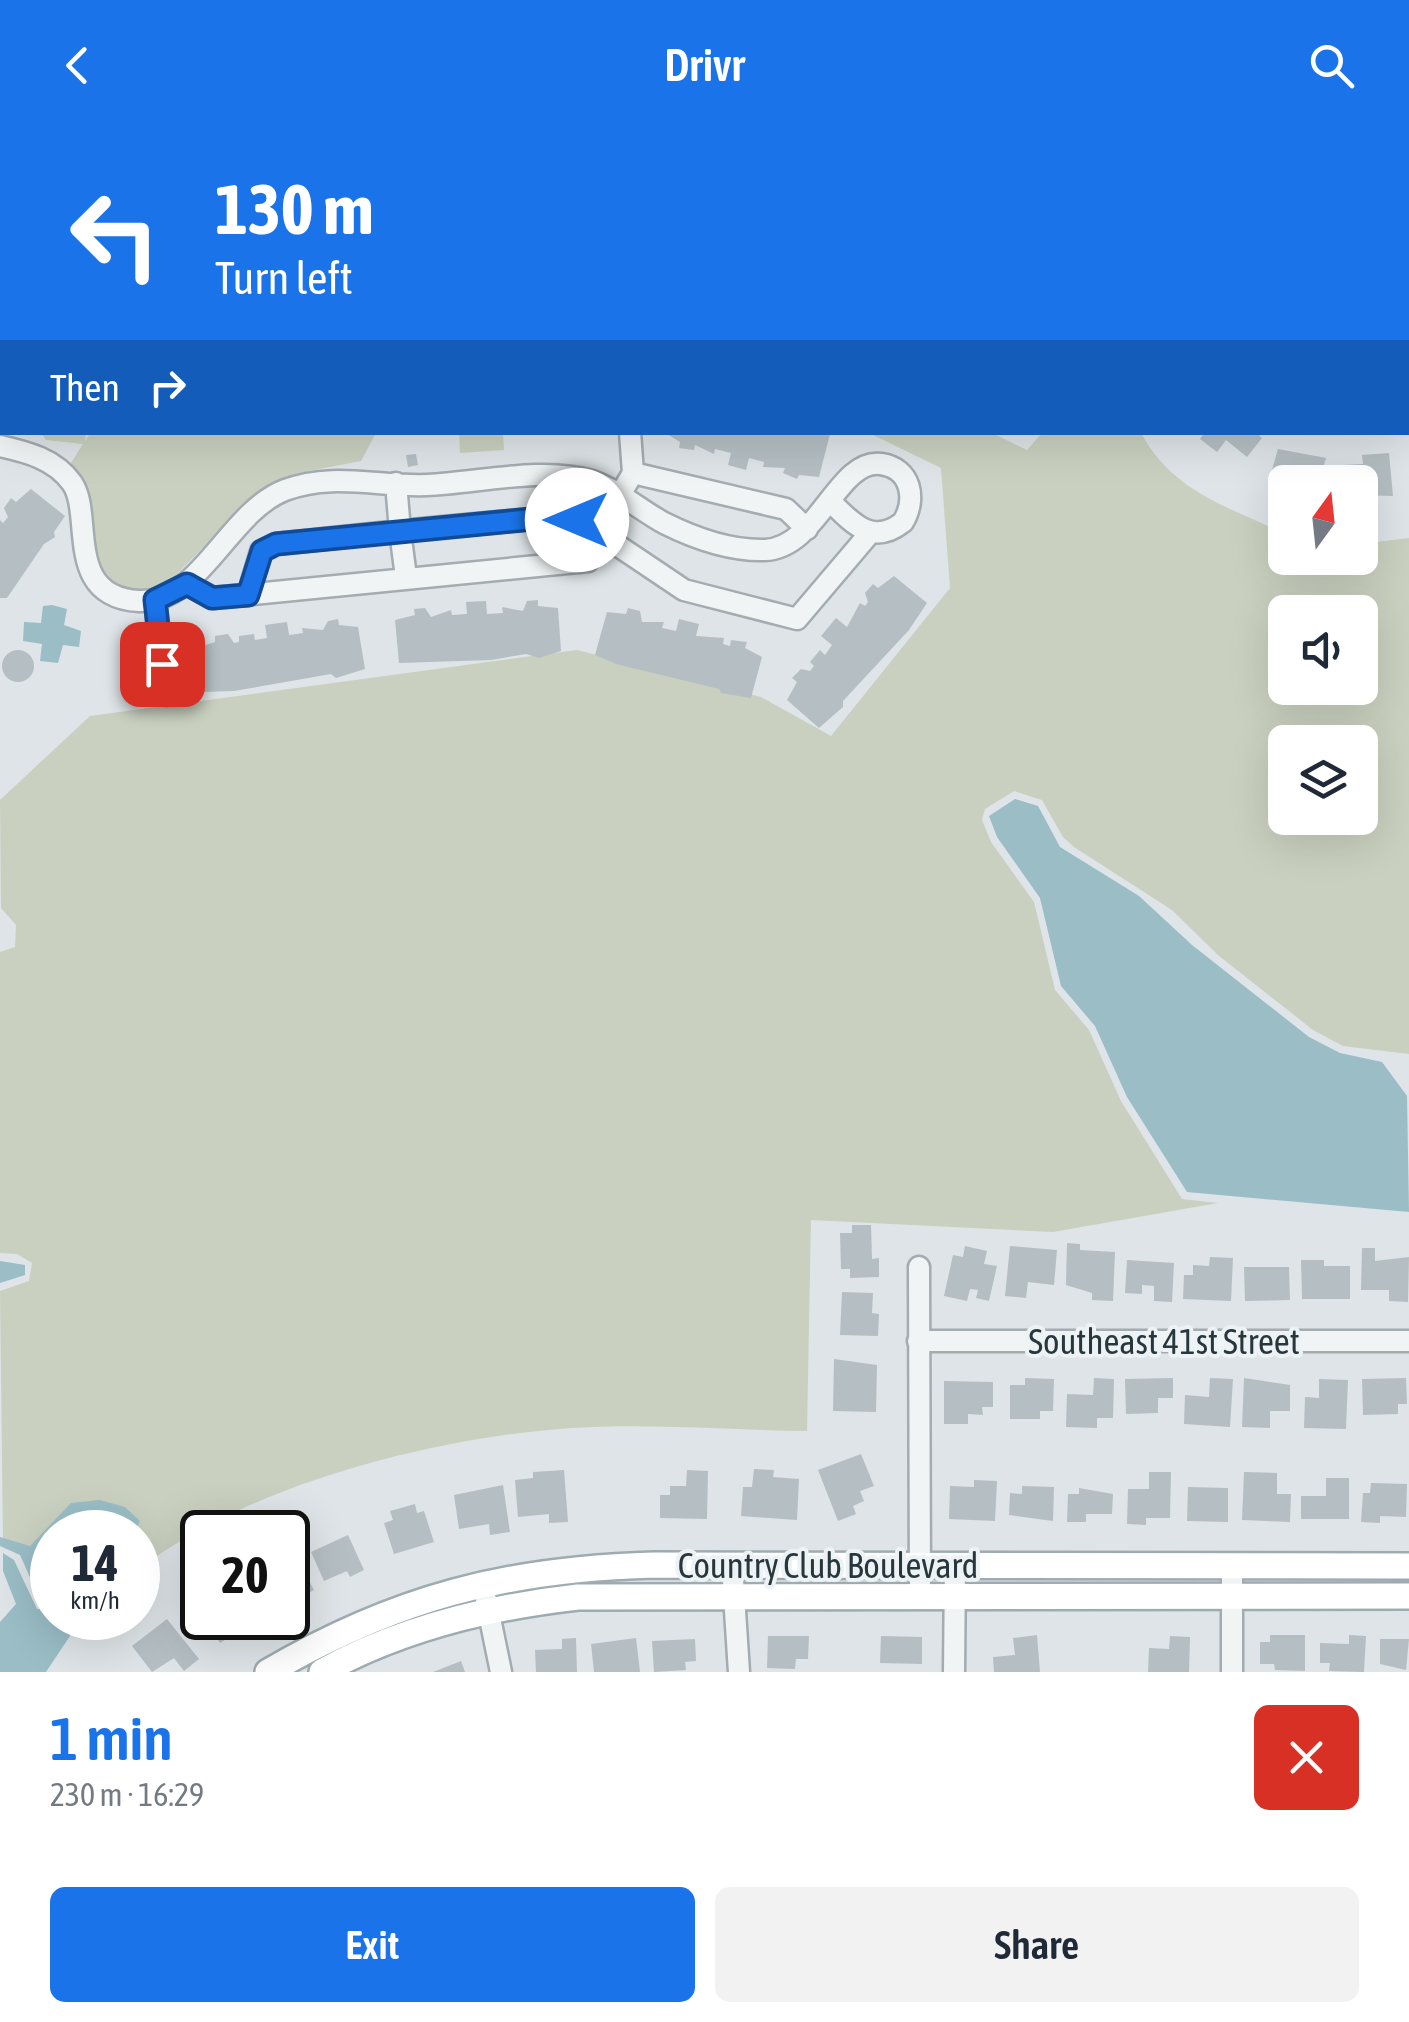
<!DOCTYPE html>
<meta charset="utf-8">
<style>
body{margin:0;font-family:"Asap Condensed",sans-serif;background:#f2f2f3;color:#1f2937;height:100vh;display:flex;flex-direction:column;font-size:38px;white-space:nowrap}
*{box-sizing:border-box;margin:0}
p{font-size:32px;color:#747a83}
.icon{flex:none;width:55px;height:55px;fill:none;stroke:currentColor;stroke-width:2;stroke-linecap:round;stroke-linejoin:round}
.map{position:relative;height:1542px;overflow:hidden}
.side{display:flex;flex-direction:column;background:#fff;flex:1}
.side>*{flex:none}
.top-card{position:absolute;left:0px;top:0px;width:1410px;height:305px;box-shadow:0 10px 40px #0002;background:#1a73e8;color:#fff;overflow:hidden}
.needle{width:65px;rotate:15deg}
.tools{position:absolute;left:1268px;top:335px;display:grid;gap:20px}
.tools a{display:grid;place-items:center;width:110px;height:110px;border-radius:15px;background:#fff;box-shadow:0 10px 40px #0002;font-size:50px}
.speed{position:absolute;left:30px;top:1380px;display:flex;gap:20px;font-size:50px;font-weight:700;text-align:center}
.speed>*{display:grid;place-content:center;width:130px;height:130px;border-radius:50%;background:#fff;box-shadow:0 10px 40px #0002;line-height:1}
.speed small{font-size:25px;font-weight:400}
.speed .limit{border:5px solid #111;border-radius:15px;background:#fff;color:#111}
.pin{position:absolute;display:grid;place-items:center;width:85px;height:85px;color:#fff;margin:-42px;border-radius:20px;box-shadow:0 5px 15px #0006}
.me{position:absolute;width:110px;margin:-55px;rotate:270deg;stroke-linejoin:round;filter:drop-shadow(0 0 8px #0008)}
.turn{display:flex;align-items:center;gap:35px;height:210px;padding:0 50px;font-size:45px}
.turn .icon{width:130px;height:130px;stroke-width:2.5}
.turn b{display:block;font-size:70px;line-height:85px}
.then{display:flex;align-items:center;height:95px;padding:0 50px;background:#0003;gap:20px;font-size:38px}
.round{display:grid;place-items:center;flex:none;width:105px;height:105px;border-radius:15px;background:#f2f2f3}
.summary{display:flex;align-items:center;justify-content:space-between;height:170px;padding:0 50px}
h1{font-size:60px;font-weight:600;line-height:75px;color:#1a73e8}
.cta{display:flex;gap:20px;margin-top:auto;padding:20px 50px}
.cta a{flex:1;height:115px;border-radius:15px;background:#1a73e8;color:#fff;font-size:40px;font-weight:600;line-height:115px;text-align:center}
.cta a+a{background:#f2f2f3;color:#1f2937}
header{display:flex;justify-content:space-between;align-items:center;height:130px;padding:0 50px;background:#1a73e8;color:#fff;font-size:45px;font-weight:600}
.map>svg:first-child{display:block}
.green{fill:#c9d0bf;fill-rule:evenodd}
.water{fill:#9abdc6}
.building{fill:#b5bfc3}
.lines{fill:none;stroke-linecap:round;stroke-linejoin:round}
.minor-casing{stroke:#a4acb1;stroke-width:25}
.major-casing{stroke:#9eacb2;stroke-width:30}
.minor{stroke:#f0f4f5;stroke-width:20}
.major{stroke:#fff;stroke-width:25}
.route-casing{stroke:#114b97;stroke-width:25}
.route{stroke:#1a73e8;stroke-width:18}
.labels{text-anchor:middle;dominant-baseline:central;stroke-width:8;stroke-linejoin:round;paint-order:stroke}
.street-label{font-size:35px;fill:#28363d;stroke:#edf3f4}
</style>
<header><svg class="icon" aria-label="back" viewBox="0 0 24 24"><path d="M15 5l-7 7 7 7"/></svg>Drivr<svg class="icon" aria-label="search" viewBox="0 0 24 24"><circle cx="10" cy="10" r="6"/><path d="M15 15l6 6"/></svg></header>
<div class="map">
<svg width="1409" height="1542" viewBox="0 0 1409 1542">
<rect width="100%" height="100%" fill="#dee4e7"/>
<path class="green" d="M57 0H1203L56 2Z
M91 302 376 303 361 331 309 341 249 371 163 458 125 463 94 437 92 388 69 336 83 314 46 310 41 303H86L85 311Z
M459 303H503L504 320 460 323Z
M869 303H992L1027 320 1042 303H1141C1173 362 1227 376 1285 404V428H1360V414L1409 408V924L1343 916 1313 900 1218 825 1172 780 1074 717 1063 707 1042 670 1014 661 985 679 982 690 991 712 1034 772 1055 860 1089 900 1121 971 1182 1069 1218 1073 1053 1102 811 1090 807 1301C729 1300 649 1293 572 1298 434 1307 247 1355 138 1440L135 1402 140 1391 45 1403 30 1416 3 1410 0 1161 29 1151 32 1133 17 1124 0 1123V822L15 817 16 795 1 778 0 670 90 586 577 520 761 567 831 606 950 458 941 338ZM1285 482H1360V558H1285ZM1285 612H1360V688H1285Z"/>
<path class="water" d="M52 475 67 479 64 495 81 501 79 517 63 515 58 533 40 531 42 514 23 511 24 492 41 493 43 476Z
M1015 669 1038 676 1060 717 1139 766 1192 815 1309 907 1340 923 1382 932 1407 966 1409 1082 1187 1062 1127 967 1095 896 1061 856 1040 768 997 707 989 686Z
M0 1131 25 1135V1145L0 1153Z
M100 1370 125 1377 140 1391 135 1402H52V1450L47 1472H41L20 1425 0 1416V1407L30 1416 71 1373Z
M3 1423 14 1430 37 1479 52 1480V1488H82L46 1542H0V1492L16 1474 3 1441Z"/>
<path class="building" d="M664 302H826L830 304 819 347 799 345 797 349 783 343 785 338 763 337 764 332 749 328 746 340 728 335 731 323 715 319 714 324 695 315 694 320 679 318 680 312Z
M1205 302H1255L1262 308 1247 327 1226 310 1217 322 1200 309Z
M1278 319 1326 328 1319 352H1285V359L1268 354Z
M1389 323 1393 366 1360 365V352H1343L1342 335 1363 334 1362 325Z
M416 324 418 335 408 337 406 325Z
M31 359 65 386 54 402 55 407 44 414 7 468H0V390L3 393 8 387 4 378 11 368 16 372Z
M894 446 927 473 909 500 843 571V577L819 598 787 570 797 552 792 548 801 539 810 541 814 536 810 532 820 520 825 525 832 515 821 506 836 488 847 497 860 473 865 476 868 472 865 463 873 454 878 458Z
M538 470V476L558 478 561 521 539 528 526 524 491 530 399 533 395 490 415 485 414 479 425 478 431 487 451 480 452 485 467 484 466 472 486 471 487 484 503 483 502 477 523 481 527 471Z
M628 478 640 481 642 492H664L662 498 676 501 679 489 699 494 696 506 724 508 723 514 730 516 731 510 747 512 745 518 762 527 751 568 721 563 719 559 616 534 595 525 607 482 626 484Z
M338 489 339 495 358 497 365 539 336 548 331 544 234 561 203 562 196 518 215 512V506L228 504 234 513 239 512V506L254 504 255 510 267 508 265 495 287 492 289 505 303 503 302 498 323 500 328 491Z
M2 536a16 16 0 1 1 32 0a16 16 0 1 1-32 0Z
M852 1095H871L872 1129 879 1128V1147L850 1148V1139H841L840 1103H852Z
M1067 1113 1080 1114V1120L1115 1122 1113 1171 1092 1170V1163L1066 1155Z
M965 1116 987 1121 984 1134 997 1136 989 1171 976 1168 978 1160 970 1159 967 1171 944 1166 953 1125 963 1127Z
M1010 1116 1057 1120 1054 1155 1028 1152 1026 1168 1005 1166Z
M1362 1118H1375V1131L1409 1127 1408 1172 1389 1171V1160H1361Z
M1210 1127 1233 1128 1231 1171 1183 1169 1184 1145H1193V1135L1209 1136Z
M1127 1130 1174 1133 1172 1172 1154 1171V1156L1142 1155V1164L1125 1163Z
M1301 1130H1324V1136H1350V1169H1302Z
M1244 1137H1289L1290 1170 1245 1171Z
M842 1162 873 1163 872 1183 879 1184 878 1206 840 1205Z
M834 1229 877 1235 876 1282 833 1281Z
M1025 1248 1054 1249 1053 1281H1040V1289H1010V1255H1025Z
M1094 1248 1114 1249 1113 1288H1097V1298L1066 1297 1067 1264 1093 1265Z
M1173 1248V1268H1158V1283L1126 1284 1125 1249Z
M1210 1248 1233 1249 1230 1297 1184 1294 1185 1265 1209 1267Z
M1244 1248 1290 1255V1281H1270V1298L1242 1297Z
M1406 1248 1407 1274H1398V1284L1363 1285 1362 1249Z
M1319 1249 1348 1250 1346 1299 1304 1298 1305 1267 1319 1268Z
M944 1251 993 1252V1277H982L983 1285 968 1284V1294H944Z
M861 1324 874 1356 860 1361 864 1371 853 1376 856 1384 838 1391 818 1340Z
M754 1339 774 1340 773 1347 799 1349 797 1390 741 1386 743 1357H752Z
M564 1340 568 1392 549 1393V1384L518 1387 515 1350 533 1348V1342Z
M687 1340 708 1341 707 1389 660 1388V1365H670V1356H686Z
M1149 1342H1171L1170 1388H1146V1395L1127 1394 1128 1359H1149Z
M1244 1342 1277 1343V1364H1291L1290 1392 1242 1390Z
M1326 1348H1349V1389H1301V1366H1326Z
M974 1350 997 1351 995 1391 949 1389 950 1356 974 1357Z
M1371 1353 1407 1354 1406 1387 1380 1386V1393L1361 1392 1363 1363H1370Z
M503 1355 510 1402 490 1405 489 1394 459 1399 454 1365Z
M1022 1356 1054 1357 1053 1391 1009 1385 1010 1363 1022 1364Z
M1188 1357 1228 1358V1392L1187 1391Z
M1079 1358 1113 1364 1112 1384H1086V1392H1067L1068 1364H1079Z
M415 1374 417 1383 424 1381 434 1412 394 1424 384 1393 393 1390 390 1381Z
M348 1405 364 1440 350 1447 347 1441 324 1451 311 1422Z
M302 1438 314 1460 288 1474V1445Z
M204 1488H261L220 1513Z
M167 1489 199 1529 184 1541 174 1528 152 1542 132 1516Z
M1037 1505 1040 1542H994L993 1527 1015 1525 1013 1508Z
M1270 1505H1305V1541L1275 1540 1274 1534H1260V1512H1270Z
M1349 1505 1366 1506 1364 1542 1329 1541 1330 1533H1320V1513L1349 1514Z
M768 1506H809L808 1529H796L795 1539 767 1538Z
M881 1506 922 1507V1534L880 1533Z
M1170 1506 1190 1507 1189 1542H1148L1149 1518 1169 1519Z
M576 1508 577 1542H536L535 1520 562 1519V1509Z
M636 1508 640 1542H594L591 1514Z
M695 1509 696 1531 685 1532 686 1540 654 1542 652 1511Z
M1380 1509H1409L1406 1540 1380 1534Z
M461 1531 465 1542H433Z"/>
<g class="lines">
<defs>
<path id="minor" d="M1408 40 1409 39
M0 153H1
M1408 274 1409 273
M630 302 633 343
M0 316C27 322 55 329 72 353 94 384 63 467 139 471 200 474 228 382 285 360 334 342 377 357 427 355 478 353 542 336 592 351 618 360 640 380 664 393 694 408 731 421 765 420 818 418 838 328 881 334 911 338 917 369 903 392 873 416 853 394 831 372
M406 447 400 401 563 386 598 402 633 343 786 379 807 399
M187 454 213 468 588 431 605 407 684 460 797 489 870 403
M248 465 261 421 276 414 400 401 396 353
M155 470 166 565
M919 1137 920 1466
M918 1211H1409
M732 1435 739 1542
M1232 1436V1542
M486 1469 501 1542
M954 1542 955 1436"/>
<path id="major" d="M268 1542C395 1468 506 1439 654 1435L1409 1436
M322 1542C401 1498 488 1477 578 1467L1409 1466"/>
</defs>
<use href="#minor" class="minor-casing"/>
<use href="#major" class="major-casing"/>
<use href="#minor" class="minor"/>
<use href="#major" class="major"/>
</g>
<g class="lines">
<defs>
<path id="route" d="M162 534 155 470 187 454 212 468 248 465 262 421 276 414 563 386 577 390"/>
</defs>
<use href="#route" class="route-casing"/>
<use href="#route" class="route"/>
</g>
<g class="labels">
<g class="street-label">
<text x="1164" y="1211">Southeast 41st Street</text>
<text x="828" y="1435">Country Club Boulevard</text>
</g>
</g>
</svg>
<div class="tools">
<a><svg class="needle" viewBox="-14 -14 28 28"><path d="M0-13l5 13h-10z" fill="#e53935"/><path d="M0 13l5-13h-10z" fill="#747a83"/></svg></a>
<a><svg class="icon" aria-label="sound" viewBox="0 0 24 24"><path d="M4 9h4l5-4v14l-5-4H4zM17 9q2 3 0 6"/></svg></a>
<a><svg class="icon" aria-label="layers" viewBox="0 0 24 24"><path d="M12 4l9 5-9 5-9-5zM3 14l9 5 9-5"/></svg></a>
</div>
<div class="speed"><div>14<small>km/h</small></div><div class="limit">20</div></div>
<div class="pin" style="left:162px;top:534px;background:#d93025"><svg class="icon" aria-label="arrive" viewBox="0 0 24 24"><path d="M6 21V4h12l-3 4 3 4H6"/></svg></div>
<svg class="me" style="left:577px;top:390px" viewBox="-20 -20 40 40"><circle r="19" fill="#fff"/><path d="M0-13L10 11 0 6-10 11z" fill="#1a73e8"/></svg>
<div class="top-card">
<div class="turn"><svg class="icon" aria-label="left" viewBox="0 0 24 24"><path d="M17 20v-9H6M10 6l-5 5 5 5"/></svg><div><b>130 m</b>Turn left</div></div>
<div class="then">Then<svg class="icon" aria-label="right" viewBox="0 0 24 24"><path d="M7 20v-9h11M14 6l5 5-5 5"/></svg></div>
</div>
</div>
<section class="side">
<div class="summary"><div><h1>1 min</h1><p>230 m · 16:29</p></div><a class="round" style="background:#d93025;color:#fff"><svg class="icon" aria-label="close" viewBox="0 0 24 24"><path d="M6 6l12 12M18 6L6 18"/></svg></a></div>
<div class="cta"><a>Exit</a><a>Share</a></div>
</section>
